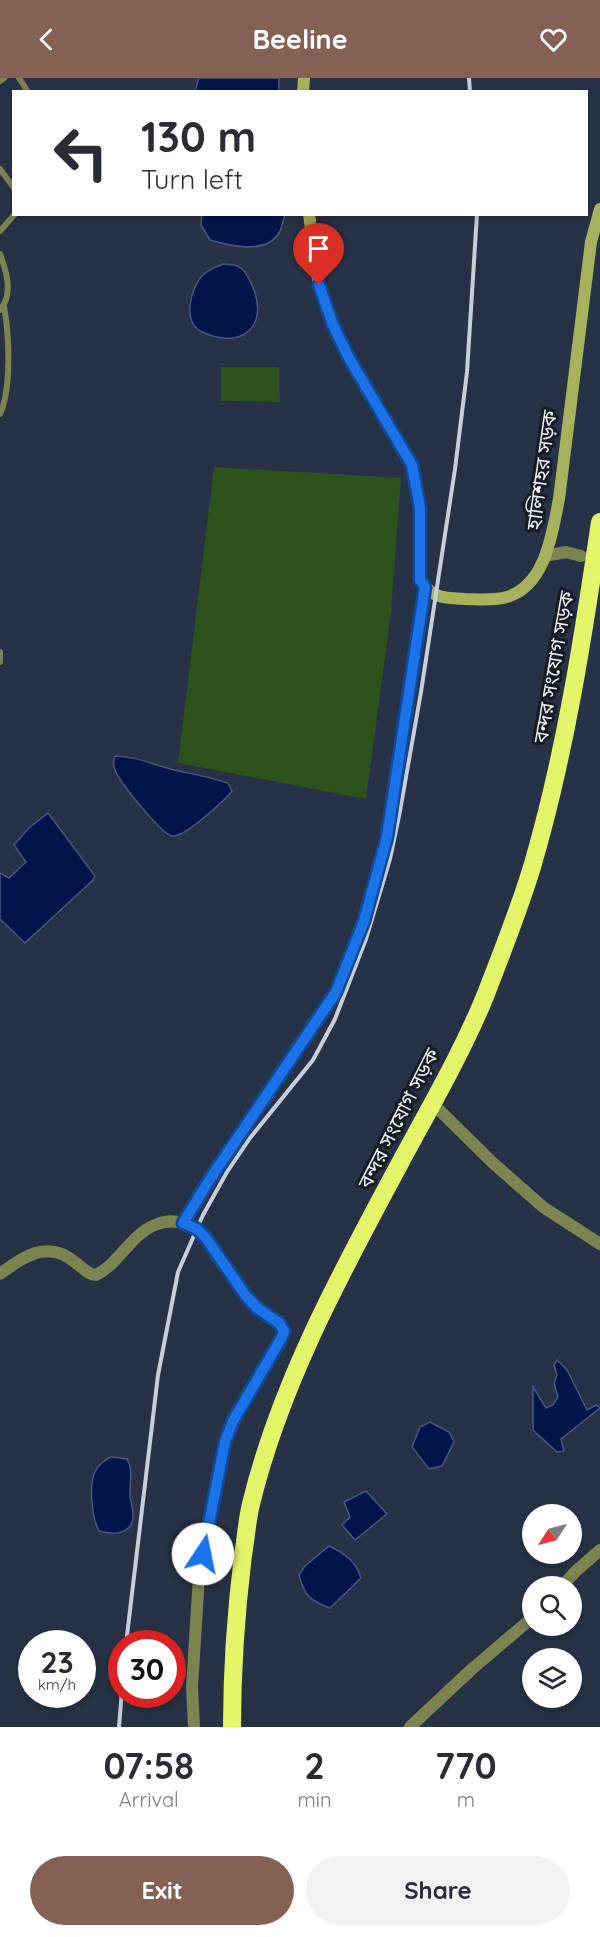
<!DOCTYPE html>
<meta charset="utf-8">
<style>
body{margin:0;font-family:Quicksand,"Noto Sans Bengali",sans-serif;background:#f2f2f3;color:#2b2b33;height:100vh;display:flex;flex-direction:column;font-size:22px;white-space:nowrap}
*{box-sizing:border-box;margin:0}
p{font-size:20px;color:#7c7c81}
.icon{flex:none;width:33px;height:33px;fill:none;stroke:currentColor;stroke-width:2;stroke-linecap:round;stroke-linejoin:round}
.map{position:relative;height:1649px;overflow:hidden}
.drawer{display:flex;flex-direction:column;background:#fff;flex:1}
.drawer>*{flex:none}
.banner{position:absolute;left:12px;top:12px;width:576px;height:126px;border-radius:0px;box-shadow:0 3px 9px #0003;background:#fff;color:#2b2b33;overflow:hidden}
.needle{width:39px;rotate:234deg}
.controls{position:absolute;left:522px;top:1426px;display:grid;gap:12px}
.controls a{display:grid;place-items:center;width:60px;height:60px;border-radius:50%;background:#fff;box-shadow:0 3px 9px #0003;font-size:30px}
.speed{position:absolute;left:18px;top:1552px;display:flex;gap:12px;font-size:30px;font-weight:700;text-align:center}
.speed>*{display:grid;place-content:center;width:78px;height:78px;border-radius:50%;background:#fff;box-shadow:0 3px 9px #0003;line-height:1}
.speed small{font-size:15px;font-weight:400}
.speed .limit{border:9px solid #d22;background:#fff;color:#111}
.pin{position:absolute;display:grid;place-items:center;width:51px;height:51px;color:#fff;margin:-62px -26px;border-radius:50% 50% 50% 0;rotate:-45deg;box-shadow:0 0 6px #0007}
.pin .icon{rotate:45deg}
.me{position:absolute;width:66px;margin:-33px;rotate:11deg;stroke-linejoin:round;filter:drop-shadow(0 0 4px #0008)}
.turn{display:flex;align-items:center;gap:21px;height:126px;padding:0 30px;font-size:27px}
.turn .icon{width:78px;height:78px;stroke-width:2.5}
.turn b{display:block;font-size:42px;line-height:51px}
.eta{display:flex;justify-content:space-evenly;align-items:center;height:102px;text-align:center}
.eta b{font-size:36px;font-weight:700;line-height:42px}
.cta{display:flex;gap:12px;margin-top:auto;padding:12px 30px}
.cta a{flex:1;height:69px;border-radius:36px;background:#846152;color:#fff;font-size:24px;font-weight:700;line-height:69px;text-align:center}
.cta a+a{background:#f2f2f3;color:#2b2b33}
header{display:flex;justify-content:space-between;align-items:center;height:78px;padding:0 30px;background:#846152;color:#fff;font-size:27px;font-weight:700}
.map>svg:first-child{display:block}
.green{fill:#2d521b}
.water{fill:#00144a;stroke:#475780;stroke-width:1.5}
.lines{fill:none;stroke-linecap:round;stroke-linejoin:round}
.lane{stroke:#7c8450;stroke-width:6}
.street{stroke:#7c8450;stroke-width:12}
.secondary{stroke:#a6b25c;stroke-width:12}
.highway{stroke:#e3f66a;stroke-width:18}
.rail{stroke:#c8cfdc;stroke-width:4}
.route-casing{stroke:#114b97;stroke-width:15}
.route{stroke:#1a73e8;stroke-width:10}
.labels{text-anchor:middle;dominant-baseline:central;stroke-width:6;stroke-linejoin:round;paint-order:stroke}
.street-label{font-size:20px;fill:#ecf2fd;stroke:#151a23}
</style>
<header><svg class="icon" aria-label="back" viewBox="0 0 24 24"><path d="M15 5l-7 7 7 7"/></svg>Beeline<svg class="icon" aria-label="heart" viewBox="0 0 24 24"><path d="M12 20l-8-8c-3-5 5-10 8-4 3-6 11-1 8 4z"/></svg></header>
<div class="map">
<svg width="600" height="1649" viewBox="0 0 600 1649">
<rect width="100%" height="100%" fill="#273246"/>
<path class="green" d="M221 289H279L280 324 221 323Z
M214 389 401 400 391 535 366 721 178 685Z"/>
<path class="water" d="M199 0H279V13H195Z
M202 136H285V137C283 142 282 150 279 155 266 177 230 168 210 162L201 147Z
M223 186C227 187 233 186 237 188 244 190 248 198 251 205 271 247 243 273 202 254 182 245 190 210 203 197 209 191 216 189 223 186Z
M115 678C135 678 154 687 174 692 192 696 210 699 228 705L232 713C224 723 185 759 173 758 162 758 120 704 115 692 113 687 113 684 115 678Z
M48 735 95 798 93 802 25 865 0 841V795L9 800 26 784 14 767 29 750Z
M557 1282 567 1292 587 1332 596 1327 600 1330 561 1361 564 1373 557 1374 533 1352V1309L546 1330 553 1327 558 1319 554 1305 557 1297 554 1287Z
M430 1344 449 1354 454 1364 442 1388 429 1391 412 1369 420 1349Z
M111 1379 127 1381C134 1392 129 1405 130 1418 131 1424 133 1430 133 1436 134 1457 113 1457 99 1453 92 1441 88 1404 96 1392 99 1386 105 1382 111 1379Z
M366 1413 387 1436 355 1462 342 1447 350 1439 344 1424Z
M329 1468C344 1475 356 1483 361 1500L330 1530C310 1523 304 1517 299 1497L305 1488Z"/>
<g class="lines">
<path class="lane" d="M19 0 28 14
M0 3 4 0
M0 91 14 110
M0 153 15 136
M0 176C6 192 14 216 0 232
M0 336C12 310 9 256 4 228
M0 574V584"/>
<path class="street" d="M545 478 566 474 581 478
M433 1026 493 1085 543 1129 600 1166
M183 1145 210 1101 336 914 364 843 387 759 425 509
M0 1196C25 1178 48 1161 76 1185 83 1190 87 1196 96 1197 119 1186 130 1157 155 1147 202 1127 223 1192 247 1219 258 1232 275 1239 284 1253L282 1259 233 1343 225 1364 199 1498 192 1609 194 1649
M561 1509 576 1493 600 1472
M410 1649 472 1591 532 1540"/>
<path class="secondary" d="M303 14 304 0
M309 136 319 208 333 247 349 280 413 387 420 430V502C433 521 444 520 465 521 477 521 494 523 507 519 546 507 552 455 559 421L591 164 600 131"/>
<path class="highway" d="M232 1649C232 1591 236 1534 243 1477 246 1460 247 1442 251 1426 280 1306 341 1195 399 1087 429 1031 462 975 486 916 502 874 519 832 532 789 565 677 583 560 600 444"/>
<path class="rail" d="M469 0 470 14
M126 1566 158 1297 178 1194 203 1137 227 1094 250 1060 313 982 335 941 366 861 390 781 400 733 421 614 455 391 467 294 477 136
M119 1649 122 1612"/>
</g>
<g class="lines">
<defs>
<path id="route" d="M203 1476 225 1364 233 1343 282 1259 284 1253 279 1245 257 1230 246 1218 206 1160 197 1151 183 1145 210 1101 336 914 364 843 387 759 425 509 420 502V430L412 387 349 280 333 247 319 207"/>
</defs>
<use href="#route" class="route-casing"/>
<use href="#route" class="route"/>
</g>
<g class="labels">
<g class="street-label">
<text transform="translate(541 392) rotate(-82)">হালিশহর সড়ক</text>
<text transform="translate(553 589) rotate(-80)">বন্দর সংযোগ সড়ক</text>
<text transform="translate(398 1040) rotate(-63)">বন্দর সংযোগ সড়ক</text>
</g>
</g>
</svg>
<div class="controls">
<a><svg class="needle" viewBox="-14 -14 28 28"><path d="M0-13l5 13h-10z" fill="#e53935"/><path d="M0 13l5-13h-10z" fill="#7c7c81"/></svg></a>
<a><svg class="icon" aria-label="search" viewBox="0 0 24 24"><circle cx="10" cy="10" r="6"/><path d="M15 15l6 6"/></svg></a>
<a><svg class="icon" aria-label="layers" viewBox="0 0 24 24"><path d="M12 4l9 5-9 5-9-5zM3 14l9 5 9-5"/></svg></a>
</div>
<div class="speed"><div>23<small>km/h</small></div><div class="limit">30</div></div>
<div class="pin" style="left:319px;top:207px;background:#d93025"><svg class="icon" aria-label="arrive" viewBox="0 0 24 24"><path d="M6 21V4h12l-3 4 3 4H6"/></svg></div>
<svg class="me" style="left:203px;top:1476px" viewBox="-20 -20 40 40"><circle r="19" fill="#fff"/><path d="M0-13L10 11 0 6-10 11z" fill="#1a73e8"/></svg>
<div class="banner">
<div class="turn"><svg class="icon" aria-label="left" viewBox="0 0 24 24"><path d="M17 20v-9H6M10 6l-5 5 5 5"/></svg><div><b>130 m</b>Turn left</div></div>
</div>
</div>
<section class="drawer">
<div class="eta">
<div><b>07:58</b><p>Arrival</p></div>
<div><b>2</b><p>min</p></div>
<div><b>770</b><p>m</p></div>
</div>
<div class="cta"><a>Exit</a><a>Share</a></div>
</section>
